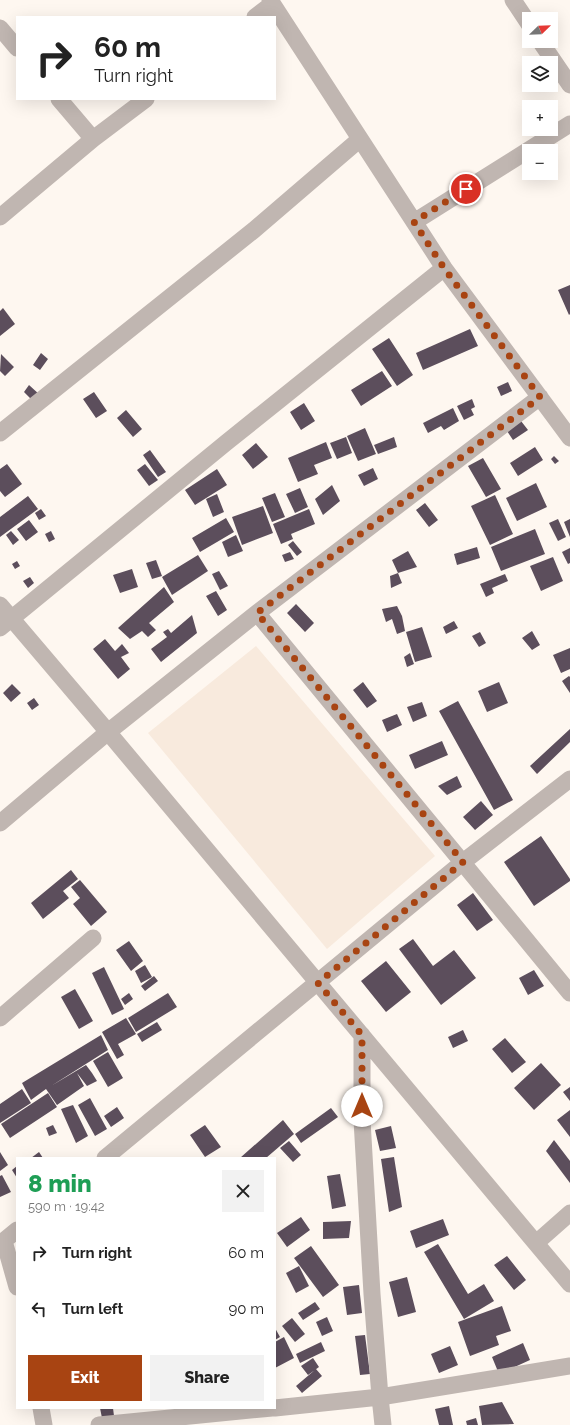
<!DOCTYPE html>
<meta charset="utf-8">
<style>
body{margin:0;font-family:Raleway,sans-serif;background:#f2f2f2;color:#222;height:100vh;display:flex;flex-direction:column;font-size:15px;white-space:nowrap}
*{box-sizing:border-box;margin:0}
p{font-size:13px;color:#767676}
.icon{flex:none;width:22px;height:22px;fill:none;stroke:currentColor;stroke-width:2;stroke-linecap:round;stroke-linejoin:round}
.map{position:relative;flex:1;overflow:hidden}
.drawer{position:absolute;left:16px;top:1157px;width:260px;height:252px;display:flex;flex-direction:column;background:#fff;border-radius:0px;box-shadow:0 4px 16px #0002}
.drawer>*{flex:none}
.guide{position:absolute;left:16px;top:16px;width:260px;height:84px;border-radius:0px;box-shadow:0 4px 16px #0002;background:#fff;color:#222;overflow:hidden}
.needle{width:26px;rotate:67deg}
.tools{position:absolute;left:522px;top:12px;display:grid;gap:8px}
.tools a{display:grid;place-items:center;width:36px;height:36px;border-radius:0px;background:#fff;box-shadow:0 4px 16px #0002;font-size:20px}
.pin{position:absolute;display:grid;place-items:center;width:34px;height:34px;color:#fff;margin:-17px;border:2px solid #fff;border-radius:50%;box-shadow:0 1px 4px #0007}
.me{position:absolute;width:44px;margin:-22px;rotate:0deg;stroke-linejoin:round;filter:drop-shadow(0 0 3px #0008)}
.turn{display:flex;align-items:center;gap:14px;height:84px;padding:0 12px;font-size:18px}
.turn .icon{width:52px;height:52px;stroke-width:2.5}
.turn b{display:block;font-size:28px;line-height:34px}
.round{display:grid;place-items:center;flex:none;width:42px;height:42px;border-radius:0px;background:#f2f2f2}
.headline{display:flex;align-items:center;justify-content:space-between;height:68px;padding:0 12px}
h1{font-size:24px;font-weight:800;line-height:30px;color:#1e9e55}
.action{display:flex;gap:8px;margin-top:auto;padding:8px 12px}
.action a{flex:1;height:46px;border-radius:0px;background:#a84412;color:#fff;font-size:16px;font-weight:800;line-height:46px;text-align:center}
.action a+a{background:#f2f2f2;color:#222}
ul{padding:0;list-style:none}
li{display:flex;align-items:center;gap:12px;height:56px;padding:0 12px}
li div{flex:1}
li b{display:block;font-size:15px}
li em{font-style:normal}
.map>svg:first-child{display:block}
.built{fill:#f8eadd}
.building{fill:#5c4e5c}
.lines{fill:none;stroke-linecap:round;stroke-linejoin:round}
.minor{stroke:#c0b6b1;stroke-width:17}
.route{stroke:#a84412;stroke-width:7;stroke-dasharray:0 12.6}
</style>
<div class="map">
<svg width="570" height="1425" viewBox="0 0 570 1425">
<rect width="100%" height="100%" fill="#fef7f0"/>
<path class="built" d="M256 646 435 856 327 949 148 733Z"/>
<path class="building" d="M570 285V314L569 315 558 290Z
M3 308 15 324 0 336V311Z
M470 329 478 346 423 370 416 353Z
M389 338 413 375 397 386 372 349Z
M41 353 48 359 40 370 33 365Z
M1 354 14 367 5 376 0 371Z
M382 371 392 386 361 406 351 390Z
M508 382 512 391 501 396 497 387Z
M29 385 40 395 34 402 24 392Z
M94 392 107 411 96 418 83 399Z
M472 399 475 407 471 409 474 415 464 420 457 406Z
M304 403 315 421 301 430 290 412Z
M453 408 459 421 444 430 441 426 428 433 423 423Z
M126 410 142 429 133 437 117 418Z
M521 421 528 430 513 440 507 431Z
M365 428 376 454 358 461 347 436Z
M346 437 352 453 337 459 330 443Z
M394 437 397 447 378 454 374 445Z
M326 442 332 458 314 465 318 474 298 482 288 458Z
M256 443 268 457 253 469 242 455Z
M535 447 543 460 518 476 510 463Z
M150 450 166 472 158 477 143 455Z
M554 456 559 461 555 464 551 459Z
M483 458 501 489 486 497 468 466Z
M7 464 22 484 5 497 0 491V469Z
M145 464 158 480 149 486 137 470Z
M373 468 378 479 364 486 358 475Z
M217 469 227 485 195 505 185 490Z
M536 483 547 507 517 521 506 498Z
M332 485 340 501 323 515 315 499Z
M300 488 308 507 295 513 286 494Z
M275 493 285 517 272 522 262 498Z
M217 494 224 512 213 517 206 499Z
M495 495 513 534 490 545 471 506Z
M28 496 38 509 0 537V517Z
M425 503 438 520 429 527 416 510Z
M263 506 273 533 242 545 232 517Z
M41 509 46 516 39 520 35 513Z
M309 509 315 524 291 534 293 539 281 544 273 524Z
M226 518 234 532 200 552 192 538Z
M558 519 566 537 558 541 549 523Z
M570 519V537L564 522Z
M29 520 38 532 26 541 17 529Z
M535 529 545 554 501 571 491 547Z
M11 531 19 540 13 545 6 535Z
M51 531 55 539 49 542 45 534Z
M236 535 243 551 228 557 222 542Z
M293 541 302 552 297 556 288 545Z
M477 547 480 558 457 565 454 554Z
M570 548V563L568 564 562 552Z
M408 551 417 567 398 573 392 560Z
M290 552 294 559 285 562 282 555Z
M198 555 208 571 172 595 162 577Z
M553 557 563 581 541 591 530 566Z
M156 560 162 576 152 579 146 563Z
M17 561 20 566 15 569 12 564Z
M132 569 138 587 120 593 113 575Z
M219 571 228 586 220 590 212 574Z
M398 573 402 583 391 588 390 576Z
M505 574 508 581 492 588 494 593 486 597 480 584Z
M30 577 34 583 28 588 23 581Z
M164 587 174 602 149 623 156 630 148 637 142 631 130 639 118 628Z
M216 591 227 610 218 616 206 596Z
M296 604 314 623 305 632 287 613Z
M397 606 402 616 405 631 397 634 392 619 386 622 382 609Z
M192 615 197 633 161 662 151 649 167 637 163 632 168 629 171 633Z
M454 621 458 628 446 634 443 627Z
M422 627 432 657 415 662 406 632Z
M532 631 540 645 532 650 522 638Z
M480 632 486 643 479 647 472 636Z
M105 639 115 651 122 644 129 653 121 657 130 669 118 679 93 649Z
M570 648V669L561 673 553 655Z
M410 653 414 664 407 667 404 657Z
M569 676 570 677V693L562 681Z
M363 682 377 701 367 708 353 690Z
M499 682 508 703 487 712 478 691Z
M12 684 21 693 11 702 3 693Z
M34 698 39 705 32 710 27 703Z
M458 701 513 800 494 810 439 711Z
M422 702 427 716 413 722 407 707Z
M397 714 402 725 387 732 382 720Z
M570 729V742L537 774 530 766Z
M442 741 448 755 415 769 409 755Z
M457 776 462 787 447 795 438 786Z
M481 801 493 815 475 830 463 817Z
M541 836 570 879V881L534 906 504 862Z
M71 870 78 879 63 891 69 898 43 919 31 903Z
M80 880 107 912 91 926 73 904 80 898 71 887Z
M473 893 493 920 477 931 457 905Z
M413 939 433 966 454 950 476 978 441 1005 399 949Z
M129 941 143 961 131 971 116 950Z
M386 961 411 992 386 1012 361 981Z
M145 965 152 977 141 983 135 971Z
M104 967 124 1009 112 1015 92 973Z
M534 970 544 986 528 995 519 978Z
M154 976 158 981 145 991 141 986Z
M75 989 93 1021 79 1029 61 997Z
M129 993 133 999 125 1005 121 999Z
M168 993 177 1007 136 1032 128 1018Z
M126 1018 136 1034 118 1044 124 1055 117 1059 102 1032Z
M157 1022 162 1030 142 1042 137 1034Z
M463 1030 468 1041 453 1048 448 1037Z
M101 1035 108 1050 51 1086 86 1065 92 1073 97 1081 87 1086 77 1073 84 1086 57 1105 46 1089 31 1100 22 1083Z
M505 1038 526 1062 512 1073 492 1049Z
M108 1052 123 1078 108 1087 93 1061Z
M541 1063 561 1085 534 1110 514 1088Z
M570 1087V1101L563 1092Z
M22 1089 31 1103 0 1123V1104Z
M48 1093 57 1107 10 1138 1 1124Z
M90 1098 107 1129 95 1136 78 1105Z
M73 1105 88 1136 76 1143 61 1109Z
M117 1107 124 1118 111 1127 104 1116Z
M331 1108 338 1117 301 1143 295 1134Z
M570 1110V1137L557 1120Z
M283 1120 294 1134 266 1158H240Z
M53 1125 57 1133 49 1136 46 1128Z
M205 1125 221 1147 205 1157 190 1135Z
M391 1126 396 1148 380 1151 375 1130Z
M554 1140 570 1161V1183L546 1151Z
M289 1141 301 1155 293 1162 280 1148Z
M0 1152 8 1165 0 1171Z
M39 1152 43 1158H31Z
M394 1157 402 1207 389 1212 381 1159Z
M17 1166V1178L12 1170Z
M340 1174 346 1206 332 1209 327 1176Z
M2 1175 11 1192 0 1197V1176Z
M301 1217 310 1230 287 1247 277 1233Z
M443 1219 449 1235 416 1248 410 1231Z
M351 1221 349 1238 323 1239V1222Z
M438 1244 468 1294 484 1284 494 1301 464 1319 424 1252Z
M311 1246 339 1285 323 1297 294 1258Z
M507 1256 526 1280 514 1290 494 1265Z
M299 1266 309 1286 296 1293 286 1273Z
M407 1277 416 1312 398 1317 389 1282Z
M359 1285 362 1313 347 1315 343 1287Z
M315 1302 320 1309 303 1320 298 1313Z
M502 1306 511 1331 496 1336 499 1345 470 1356 458 1322Z
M327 1317 333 1331 322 1336 316 1322Z
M292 1318 305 1334 295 1342 282 1326Z
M275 1328 280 1337 275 1340Z
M365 1335 370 1374 360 1375 355 1336Z
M284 1337 294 1358 275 1368V1342Z
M321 1342 325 1351 300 1363 296 1354Z
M523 1343 530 1360 499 1374 492 1357Z
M450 1346 458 1365 439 1373 431 1354Z
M313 1358 319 1367 308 1375 301 1366Z
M316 1369 322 1376 302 1393 296 1386Z
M502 1402 514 1424 482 1425 479 1406Z
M449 1406 453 1425H439L435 1409Z
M100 1408H113L114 1416 102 1418Z
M476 1418 478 1425H467L466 1421Z"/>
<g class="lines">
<path class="minor" d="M270 0 444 268 570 438
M513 0 529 24
M255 17 272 4
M0 28 17 48
M540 41 570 85
M59 99 93 139
M0 217 93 139 146 99
M414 222 570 124
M0 433 254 230 360 139
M0 605 108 732 570 1284
M257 613 570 993
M0 628 227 442 444 268
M0 823 108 732 257 613 540 397
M0 1018 93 938
M362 1035V1120L372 1294 380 1397 383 1425
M105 1158 463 862 570 779
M4 1241 17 1287
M536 1243 570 1213
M0 1244 17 1230
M41 1408 44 1425
M275 1408 380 1397 570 1366
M99 1425 272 1408"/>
</g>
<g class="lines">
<path class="route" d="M362 1106V1035L318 983 463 862 257 613 540 397 444 268 414 222 466 189"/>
</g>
</svg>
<div class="tools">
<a><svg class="needle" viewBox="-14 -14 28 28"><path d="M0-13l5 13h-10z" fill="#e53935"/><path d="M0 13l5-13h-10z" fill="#767676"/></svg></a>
<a><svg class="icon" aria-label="layers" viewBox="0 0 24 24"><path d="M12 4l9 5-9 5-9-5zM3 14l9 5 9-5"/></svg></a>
<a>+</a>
<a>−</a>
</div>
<div class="pin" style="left:466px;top:189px;background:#d93025"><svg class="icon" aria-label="arrive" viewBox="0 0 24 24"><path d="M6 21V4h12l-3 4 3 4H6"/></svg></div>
<svg class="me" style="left:362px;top:1106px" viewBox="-20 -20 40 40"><circle r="19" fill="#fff"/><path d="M0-13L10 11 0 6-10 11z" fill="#a84412"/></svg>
<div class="guide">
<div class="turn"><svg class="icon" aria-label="right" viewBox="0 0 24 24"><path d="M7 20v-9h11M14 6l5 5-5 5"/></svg><div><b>60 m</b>Turn right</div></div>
</div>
<section class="drawer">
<div class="headline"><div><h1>8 min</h1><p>590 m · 19:42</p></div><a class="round"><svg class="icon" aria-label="close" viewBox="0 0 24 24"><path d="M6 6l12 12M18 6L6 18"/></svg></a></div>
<ul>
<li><svg class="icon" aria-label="right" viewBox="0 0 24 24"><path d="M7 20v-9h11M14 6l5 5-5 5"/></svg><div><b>Turn right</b></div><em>60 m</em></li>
<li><svg class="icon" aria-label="left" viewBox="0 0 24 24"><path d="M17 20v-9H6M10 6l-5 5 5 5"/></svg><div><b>Turn left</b></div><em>90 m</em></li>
</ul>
<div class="action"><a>Exit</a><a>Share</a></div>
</section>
</div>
